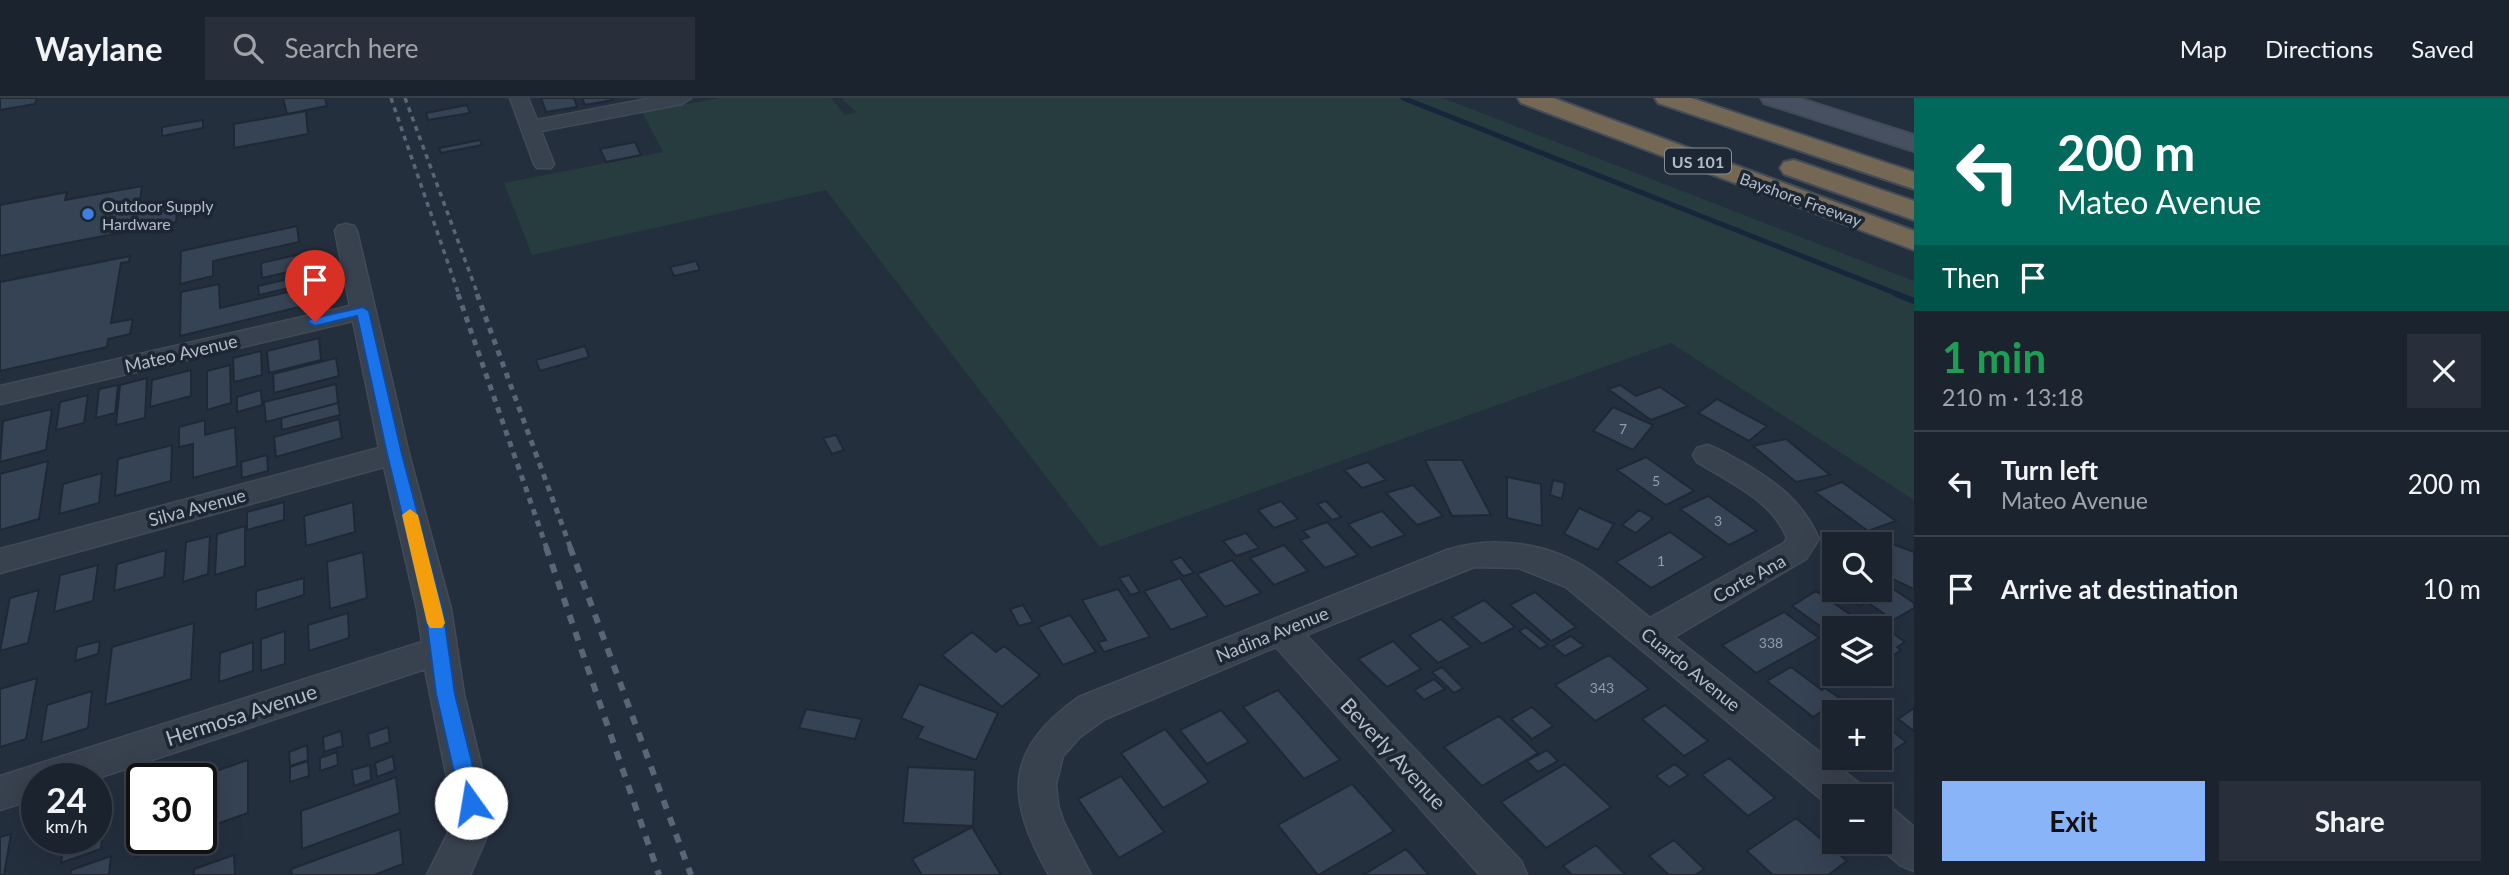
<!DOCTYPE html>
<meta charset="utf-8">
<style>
body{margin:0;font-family:Lato,sans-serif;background:#282f3a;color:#f1f3f6;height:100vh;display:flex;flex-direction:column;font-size:26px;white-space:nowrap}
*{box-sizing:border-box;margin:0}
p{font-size:23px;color:#a0a4aa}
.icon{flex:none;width:38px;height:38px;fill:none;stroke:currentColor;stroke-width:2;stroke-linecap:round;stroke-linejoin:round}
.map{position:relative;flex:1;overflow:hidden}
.drawer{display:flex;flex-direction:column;background:#1b232e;width:595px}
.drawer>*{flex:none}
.top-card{background:#00695c;color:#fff;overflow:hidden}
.fabs{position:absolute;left:1822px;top:434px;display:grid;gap:14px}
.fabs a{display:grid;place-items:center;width:70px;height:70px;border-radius:0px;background:#1b232e;box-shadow:0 7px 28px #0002,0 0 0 2px #39404a;font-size:35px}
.speed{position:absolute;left:21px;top:665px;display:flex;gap:14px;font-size:35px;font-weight:700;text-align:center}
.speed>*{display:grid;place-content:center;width:91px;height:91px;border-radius:50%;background:#1b232e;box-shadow:0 7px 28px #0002,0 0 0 2px #39404a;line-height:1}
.speed small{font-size:18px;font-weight:400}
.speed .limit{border:4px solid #111;border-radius:10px;background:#fff;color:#111}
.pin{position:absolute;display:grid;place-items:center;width:60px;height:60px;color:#fff;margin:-72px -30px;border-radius:50% 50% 50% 0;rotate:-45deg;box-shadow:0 0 7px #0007}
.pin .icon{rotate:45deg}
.me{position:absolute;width:77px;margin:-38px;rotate:347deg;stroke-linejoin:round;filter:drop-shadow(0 0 5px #0008)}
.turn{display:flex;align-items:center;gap:24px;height:147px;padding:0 28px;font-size:32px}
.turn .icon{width:91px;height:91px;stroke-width:2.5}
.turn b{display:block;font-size:49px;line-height:60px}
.then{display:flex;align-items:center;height:66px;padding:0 28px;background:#0003;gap:14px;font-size:26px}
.round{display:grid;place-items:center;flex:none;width:74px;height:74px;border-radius:0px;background:#282f3a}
.summary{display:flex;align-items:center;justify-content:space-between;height:119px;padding:0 28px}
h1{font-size:42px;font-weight:700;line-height:52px;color:#1e9e55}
.primary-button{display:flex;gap:14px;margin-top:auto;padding:14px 28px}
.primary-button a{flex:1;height:80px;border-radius:0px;background:#8ab4f8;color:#111;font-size:28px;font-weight:700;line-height:80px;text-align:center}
.primary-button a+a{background:#282f3a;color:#f1f3f6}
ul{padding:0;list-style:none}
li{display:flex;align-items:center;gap:21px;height:105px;padding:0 28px;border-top:2px solid #39404a}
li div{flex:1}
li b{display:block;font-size:26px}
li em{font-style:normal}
header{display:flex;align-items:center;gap:42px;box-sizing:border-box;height:98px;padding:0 35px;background:#1b232e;border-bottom:2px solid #39404a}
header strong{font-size:33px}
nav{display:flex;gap:38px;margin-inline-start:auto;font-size:24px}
.search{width:490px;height:63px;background:#282f3a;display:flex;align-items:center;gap:18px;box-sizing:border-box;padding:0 24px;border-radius:0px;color:#a0a4aa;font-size:26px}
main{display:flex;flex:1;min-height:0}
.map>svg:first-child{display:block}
.green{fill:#263c3f}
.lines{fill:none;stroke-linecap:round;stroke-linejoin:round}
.stream-far1{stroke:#17263c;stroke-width:5}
.stream{stroke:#17263c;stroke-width:6}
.building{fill:#364354;stroke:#1f2835;stroke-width:2}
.street-casing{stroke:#414a57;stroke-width:3}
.secondary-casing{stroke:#414a57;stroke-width:4}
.highway-casing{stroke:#434c59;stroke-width:4}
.street{fill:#38414e;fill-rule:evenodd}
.secondary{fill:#465061;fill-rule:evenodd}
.highway{fill:#746855;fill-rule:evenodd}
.rail-far2{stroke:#5a6575;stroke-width:3.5;stroke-dasharray:5 5;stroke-linecap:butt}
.rail-far1{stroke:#5a6575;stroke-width:5;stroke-dasharray:6 6;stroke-linecap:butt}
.rail{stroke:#5a6575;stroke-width:6;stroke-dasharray:9 9;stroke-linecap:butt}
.route{fill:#1a73e8;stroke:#114b97;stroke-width:2}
.slow{fill:#f59e0b}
.shop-dot{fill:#3f7fe0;stroke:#1d2633;stroke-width:2.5}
.labels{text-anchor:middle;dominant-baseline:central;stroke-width:7;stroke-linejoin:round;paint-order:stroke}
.number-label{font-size:14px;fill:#929caa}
.shield{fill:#1d2633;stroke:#878f9c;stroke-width:2}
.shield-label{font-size:16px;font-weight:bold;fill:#b4bcc9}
.far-street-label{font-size:16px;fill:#b4bcc9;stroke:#1d2633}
.far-poi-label{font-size:16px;fill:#b4bcc9;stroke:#1d2633;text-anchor:start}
.street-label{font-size:18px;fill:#b4bcc9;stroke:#1d2633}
.near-street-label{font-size:21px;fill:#b4bcc9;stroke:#1d2633}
</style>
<header>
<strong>Waylane</strong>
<div class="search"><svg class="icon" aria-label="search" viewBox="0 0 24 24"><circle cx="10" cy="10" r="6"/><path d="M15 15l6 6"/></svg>Search here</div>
<nav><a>Map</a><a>Directions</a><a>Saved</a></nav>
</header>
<main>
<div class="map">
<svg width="1914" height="777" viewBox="0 0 1914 777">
<rect width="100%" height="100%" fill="#242f3e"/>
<path class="green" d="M719 0H831L845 17 856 14 841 0H1443L1914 183V402L1671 245 1100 449 826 92 532 157 504 85 663 54 642 14Z"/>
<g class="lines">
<path class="stream-far1" d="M1403 0 1900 197"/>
<path class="stream" d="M1896 196 1914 203"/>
</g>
<path class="building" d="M0 0H37L35 6 0 12Z
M283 0H325L327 8 287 16Z
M541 0H574L577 9 546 14Z
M582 0H612L613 2 585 7Z
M467 7 470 15 428 22 426 15Z
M306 13 308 36 234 50V26Z
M203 22V30L162 38V29Z
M480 42 482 47 441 55 439 50Z
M635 44 641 57 606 64 600 51Z
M142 88 139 109 178 101 176 124 0 158V107L67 94 65 102Z
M297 128 299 144 213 163V178L180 186 181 153Z
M305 155 306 170 262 180 261 165Z
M130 158 129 164 121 165 111 225 133 221 130 236 108 241 107 249 0 273V184Z
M696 163 700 172 674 178 670 169Z
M314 175 315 184 259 197 258 188Z
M219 186 220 210 309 189 311 206 180 238 181 194Z
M319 240 321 262 269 275 267 253Z
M585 248 589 259 540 273 536 262Z
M261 253 262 277 234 284 233 260Z
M336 260 339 278 274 295 273 276Z
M230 267 231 305 207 312V273Z
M191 272V298L150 309 152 282Z
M147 280 145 320 116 327 120 287Z
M336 286 338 305 266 324 264 304Z
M118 287 115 315 96 320 99 291Z
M1620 287 1636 298 1660 289 1688 308 1651 322 1608 291Z
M261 292 262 307 237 314V299Z
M88 297 84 325 56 332 60 304Z
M1717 301 1767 328 1749 343 1698 315Z
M338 305 340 317 282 332 281 320Z
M1613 309 1653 327 1633 352 1593 333Z
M52 311 46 352 0 364 3 323Z
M339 321 342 340 276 359 274 339Z
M205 322V337L235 329 237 368 193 380V346L179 349V329Z
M836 337 844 352 832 356 823 340Z
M1786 341 1830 377 1796 384 1753 348Z
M172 347 171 383 115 398 118 361Z
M267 357 268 373 242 380 241 364Z
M1646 359 1694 393 1666 407 1617 372Z
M1425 362H1462L1491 417 1452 418Z
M48 363 39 421 0 432V376Z
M1368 364 1386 382 1362 390 1344 372Z
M102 375 99 405 59 416 63 386Z
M1507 379 1541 386 1542 428 1507 420Z
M1553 382 1565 385 1562 401 1550 397Z
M1842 384 1896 423 1868 433 1815 394Z
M1413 387 1443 418 1417 427 1386 395Z
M1708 398 1757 433 1729 447 1680 411Z
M1281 403 1298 421 1274 430 1258 412Z
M1326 403 1341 419 1332 422 1317 406Z
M284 404V422L247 432V414Z
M353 404 355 434 306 448 304 418Z
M1579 410 1614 426 1598 452 1564 436Z
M1639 412 1653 420 1636 435 1622 427Z
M1382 413 1405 437 1371 450 1348 426Z
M1327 424 1358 457 1325 470 1300 442 1309 439 1303 433Z
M245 428V468L215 477 217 436Z
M1670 434 1705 459 1651 490 1616 464Z
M1246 435 1259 450 1236 458 1223 443Z
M210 438 208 476 183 484 186 444Z
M1871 438 1914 454V491L1880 475V446H1870Z
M1284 447 1308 473 1274 487 1250 460Z
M166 452 164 479 114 493 117 466Z
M363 454 367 500 330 511 327 464Z
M1181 459 1194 475 1183 478 1171 463Z
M1232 462 1261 495 1225 509 1197 476Z
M98 467 93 503 54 514 60 477Z
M1129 477 1140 494 1131 497 1119 480Z
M304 480V497L256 512V493Z
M1180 480 1208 518 1171 532 1144 493Z
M1880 482 1914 505V510L1893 522 1867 504 1859 508 1835 492H1880Z
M1118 491 1150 539 1104 554 1098 544 1106 542 1082 502Z
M39 492 28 545 0 553 10 500Z
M1816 493 1869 529 1877 524 1905 544 1897 549 1901 552 1880 567V530H1834V538L1792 508Z
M1535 494 1576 529 1551 543 1510 507Z
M1484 502 1515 529 1482 546 1452 519Z
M1023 507 1033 524 1019 528 1010 511Z
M1784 514 1819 540 1756 575 1722 547Z
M348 515 349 540 309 553 308 527Z
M1070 517 1096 554 1063 567 1038 529Z
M1441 521 1471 549 1438 565 1409 537Z
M194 525 191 581 105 607 112 549Z
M1526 529 1548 547 1540 551 1519 533Z
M285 533V566L261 573V541Z
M972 534 996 554 1004 548 1040 577 1002 609 942 557Z
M1571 538 1584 548 1565 558 1553 548Z
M100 543 98 556 75 563 77 549Z
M1393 543 1421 571 1387 589 1358 561Z
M253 544V573L219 584 220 555Z
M1609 557 1649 591 1595 623 1555 587Z
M1442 569 1463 590 1454 595 1432 574Z
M1791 569 1822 592 1825 590 1841 601 1813 619 1767 583Z
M37 580 26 641 0 649V591Z
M1434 581 1445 591 1424 602 1414 592Z
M919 586 998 615 976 662 917 640 923 629 901 620Z
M1278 592 1340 662 1304 681 1243 609Z
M92 593 88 630 41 645 47 607Z
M1665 607 1708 643 1684 658 1642 621Z
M1532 609 1553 628 1532 641 1511 621Z
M1914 610V633L1898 621Z
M806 611 862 621 855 641 799 630Z
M1221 612 1249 644 1207 666 1180 632Z
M1499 618 1538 655 1482 688 1444 649Z
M1880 623 1906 644 1873 666 1865 660H1880Z
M388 629 390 644 370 651 368 636Z
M1165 631 1209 684 1163 710 1121 655Z
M341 633 343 648 324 654 323 639Z
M307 647 308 662 290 668 289 654Z
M1547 652 1558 663 1538 674 1527 663Z
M337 654 338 667 320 673V660Z
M393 658 395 672 377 679 375 665Z
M1729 660 1775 700 1748 718 1702 677Z
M248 662V715L208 729 210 675Z
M308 663 309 678 290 684V669Z
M1565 666 1611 709 1546 750 1501 704Z
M1675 666 1688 677 1669 689 1656 678Z
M370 667 371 682 354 688 352 672Z
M908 669 975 672 973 728 903 725Z
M1121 678 1164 734 1119 760 1078 701Z
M396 679 400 715 302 751 301 713Z
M1352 686 1394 733 1318 777 1278 727Z
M105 709 101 751 61 765 65 740H96V712Z
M142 714V740H178L177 745 136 759Z
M1796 720 1847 763 1828 777H1773L1747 753Z
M972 729 1001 777H922L912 761Z
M400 731 403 766 374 777H292L291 771Z
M11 736 4 777H0V739Z
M1674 742 1704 771 1695 777H1669L1649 758Z
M1596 747 1626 777H1572L1563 768Z
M1406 751 1429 777H1363Z
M234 757 235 777H194V771Z
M111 758 109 777H70L71 772Z"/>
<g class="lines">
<defs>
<path id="street" d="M510 0H528L537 22 652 0H691L682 6 541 33 554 66 551 70H537L534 66Z
M346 126 354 128 357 133 409 356 451 511 464 596 490 705V731L471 775 470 777H427L450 731 452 705 425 571 95 681H37V700L0 712V678L422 544 417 511 384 369 0 475V451L379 350 353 223 0 306V288L350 208 335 133 338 128Z
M1707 347C1720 351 1730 358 1742 364 1776 384 1803 404 1819 441L1806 461 1674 539 1860 686 1865 698H1834L1832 710 1566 489 1519 470 1474 469 1306 537 1521 763 1527 777H1480L1276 549 1105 621 1080 639 1063 658 1056 686 1058 707 1064 725 1091 777H1049C1006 700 1003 653 1079 599L1447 452C1493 437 1549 445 1589 472 1610 486 1630 504 1650 520L1784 445 1787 440C1772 402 1729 384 1697 364L1693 357 1697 350Z
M1880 707 1894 712 1914 729V773L1900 767 1873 744H1880Z"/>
<path id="secondary" d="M1761 0H1798L1914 37V53L1764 5Z"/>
<path id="highway" d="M1518 0H1553L1914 133V152L1521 5Z
M1655 0H1691L1914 74V91L1658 5Z
M1794 62 1914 103V122L1784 76 1780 70 1784 64Z"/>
</defs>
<use href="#street" class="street-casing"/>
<use href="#secondary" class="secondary-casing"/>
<use href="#highway" class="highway-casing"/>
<use href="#street" class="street"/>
<use href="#secondary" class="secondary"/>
<use href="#highway" class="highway"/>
<path class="rail-far2" d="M391 0 459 197
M405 0 478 197"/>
<path class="rail-far1" d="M458 196 547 451
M477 196 571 451"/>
<path class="rail" d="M546 449 659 777
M570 449 691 777"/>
</g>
<path class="route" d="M363 209 369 213 402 356 443 511 455 596 482 705 479 712 471 714 464 712 461 705 436 596 425 511 387 356 357 218 315 228 308 224 310 221Z"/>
<path class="slow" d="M410 411 418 417 445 525 442 530H430L427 525 402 417Z"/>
<circle class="shop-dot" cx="88" cy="116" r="7"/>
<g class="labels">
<g class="number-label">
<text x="1623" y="330">7</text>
<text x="1656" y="382">5</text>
<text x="1718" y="422">3</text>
<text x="1661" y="462">1</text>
<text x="1771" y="544">338</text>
<text x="1602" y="589">343</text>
</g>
<rect class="shield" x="1665" y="50.5" width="66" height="25" rx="5"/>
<g class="shield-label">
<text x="1698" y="63">US 101</text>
</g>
<g class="far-street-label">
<text transform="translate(1801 101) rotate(20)">Bayshore Freeway</text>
</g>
<g class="far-poi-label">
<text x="102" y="107">Outdoor Supply<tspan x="102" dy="18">Hardware</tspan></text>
</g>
<g class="street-label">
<text transform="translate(181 255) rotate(-13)">Mateo Avenue</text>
<text transform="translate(197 409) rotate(-15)">Silva Avenue</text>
<text transform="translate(1749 480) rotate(-29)">Corte Ana</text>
<text transform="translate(1272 536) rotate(-22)">Nadina Avenue</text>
<text transform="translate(1691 571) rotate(39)">Cuardo Avenue</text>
</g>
<g class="near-street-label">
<text transform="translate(241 616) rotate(-18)">Hermosa Avenue</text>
<text transform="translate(1394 655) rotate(47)">Beverly Avenue</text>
</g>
</g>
</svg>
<div class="fabs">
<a><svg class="icon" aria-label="search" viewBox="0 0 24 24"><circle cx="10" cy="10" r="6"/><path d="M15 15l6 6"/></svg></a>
<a><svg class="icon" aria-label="layers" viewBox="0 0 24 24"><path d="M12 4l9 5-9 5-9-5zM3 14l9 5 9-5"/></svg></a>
<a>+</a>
<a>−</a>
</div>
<div class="speed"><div>24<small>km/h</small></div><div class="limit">30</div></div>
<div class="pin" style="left:315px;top:224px;background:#d93025"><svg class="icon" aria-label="arrive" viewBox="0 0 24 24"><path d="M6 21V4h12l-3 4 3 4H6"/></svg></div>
<svg class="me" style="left:471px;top:705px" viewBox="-20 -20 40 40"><circle r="19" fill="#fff"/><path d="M0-13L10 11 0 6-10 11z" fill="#1a73e8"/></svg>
</div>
<section class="drawer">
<div class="top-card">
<div class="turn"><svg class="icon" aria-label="left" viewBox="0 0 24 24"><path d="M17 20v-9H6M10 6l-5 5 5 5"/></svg><div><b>200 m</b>Mateo Avenue</div></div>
<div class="then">Then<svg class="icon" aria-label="arrive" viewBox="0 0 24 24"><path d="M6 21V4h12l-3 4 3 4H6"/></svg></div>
</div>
<div class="summary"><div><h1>1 min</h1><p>210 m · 13:18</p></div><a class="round"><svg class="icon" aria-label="close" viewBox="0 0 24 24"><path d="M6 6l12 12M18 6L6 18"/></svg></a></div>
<ul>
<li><svg class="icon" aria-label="left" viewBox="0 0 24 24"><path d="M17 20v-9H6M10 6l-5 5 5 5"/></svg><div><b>Turn left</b><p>Mateo Avenue</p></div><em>200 m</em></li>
<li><svg class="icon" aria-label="arrive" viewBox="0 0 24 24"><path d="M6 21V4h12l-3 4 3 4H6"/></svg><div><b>Arrive at destination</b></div><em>10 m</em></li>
</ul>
<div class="primary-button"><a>Exit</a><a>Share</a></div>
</section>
</main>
